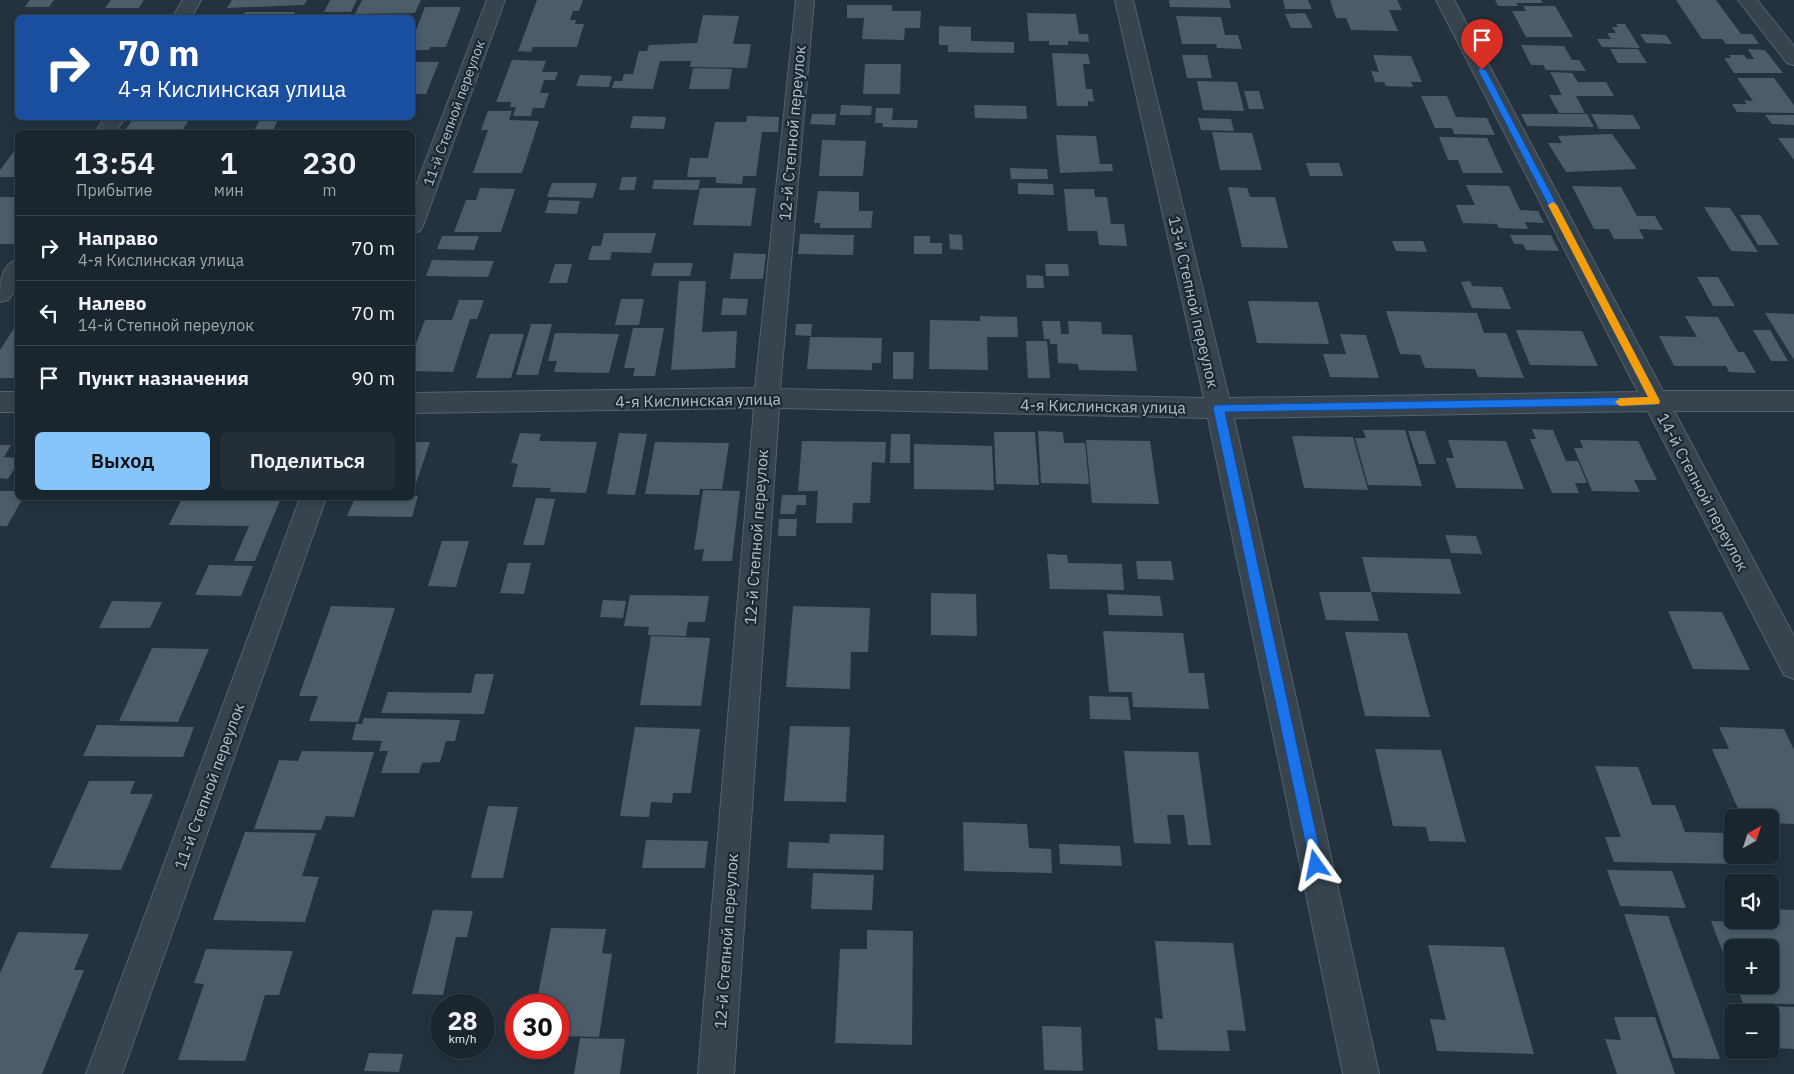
<!DOCTYPE html>
<html lang="ru">
<meta charset="utf-8">
<style>
body{margin:0;font-family:"IBM Plex Sans",sans-serif;background:#232e36;color:#f1f3f6;height:100vh;display:flex;flex-direction:column;font-size:19px;white-space:nowrap}
*{box-sizing:border-box;margin:0}
p{font-size:16px;color:#9fa5aa}
.icon{flex:none;width:28px;height:28px;fill:none;stroke:currentColor;stroke-width:2;stroke-linecap:round;stroke-linejoin:round}
.map{position:relative;flex:1;overflow:hidden}
.sheet{position:absolute;left:15px;top:130px;width:400px;height:370px;display:flex;flex-direction:column;background:#1a262e;border-radius:8px;box-shadow:0 2px 8px #0003,0 0 0 1px #38434a}
.sheet>*{flex:none}
.banner{position:absolute;left:15px;top:15px;width:400px;height:105px;border-radius:8px;box-shadow:0 2px 8px #0003,0 0 0 1px #38434a;background:#1a4fa0;color:#fff;overflow:hidden}
.needle{width:32px;rotate:39deg}
.controls{position:absolute;left:1724px;top:809px;display:grid;gap:10px}
.controls a{display:grid;place-items:center;width:55px;height:55px;border-radius:8px;background:#1a262e;box-shadow:0 2px 8px #0003,0 0 0 1px #38434a;font-size:25px}
.speed{position:absolute;left:430px;top:994px;display:flex;gap:10px;font-size:25px;font-weight:700;text-align:center}
.speed>*{display:grid;place-content:center;width:65px;height:65px;border-radius:50%;background:#1a262e;box-shadow:0 2px 8px #0003,0 0 0 1px #38434a;line-height:1}
.speed small{font-size:12px;font-weight:400}
.speed .limit{border:8px solid #d22;background:#fff;color:#111}
.pin{position:absolute;display:grid;place-items:center;width:42px;height:42px;color:#fff;margin:-51px -21px;border-radius:50% 50% 50% 0;rotate:-45deg;box-shadow:0 0 5px #0007}
.pin .icon{rotate:45deg}
.me{position:absolute;width:55px;margin:-28px;rotate:348deg;stroke-linejoin:round;filter:drop-shadow(0 0 4px #0008)}
.turn{display:flex;align-items:center;gap:18px;height:105px;padding:0 20px;font-size:22px}
.turn .icon{width:65px;height:65px;stroke-width:2.5}
.turn b{display:block;font-size:35px;line-height:42px}
.eta{display:flex;justify-content:space-evenly;align-items:center;height:85px;text-align:center}
.eta b{font-size:30px;font-weight:600;line-height:35px}
.primary-button{display:flex;gap:10px;margin-top:auto;padding:10px 20px}
.primary-button a{flex:1;height:58px;border-radius:8px;background:#85c5fb;color:#111;font-size:20px;font-weight:600;line-height:58px;text-align:center}
.primary-button a+a{background:#232e36;color:#f1f3f6}
ul{padding:0;list-style:none}
li{display:flex;align-items:center;gap:15px;height:65px;padding:0 20px;border-top:1px solid #38434a}
li div{flex:1}
li b{display:block;font-size:19px}
li em{font-style:normal}
.map>svg:first-child{display:block}
.building{fill:#4b5d69}
.lines{fill:none;stroke-linecap:round;stroke-linejoin:round}
.minor-casing{stroke:#55626b;stroke-width:2}
.minor{fill:#37444e;fill-rule:evenodd}
.route{fill:#1a73e8;stroke:#114b97}
.slow{fill:#f59e0b}
.labels{text-anchor:middle;dominant-baseline:central;stroke-width:4.5;stroke-linejoin:round;paint-order:stroke}
.far-street-label{font-size:14px;fill:#b2bfc9;stroke:#1c2932}
.street-label{font-size:16px;fill:#b2bfc9;stroke:#1c2932}
</style>
<div class="map">
<svg width="1794" height="1074" viewBox="0 0 1794 1074">
<rect width="100%" height="100%" fill="#23323e"/>
<path class="building" d="M30 0H54L49 7H25Z
M111 0H144L139 8H105Z
M232 0H307L304 5 227 8Z
M330 0H357L351 12H324Z
M362 0H421L415 13 355 14Z
M537 0H583L579 11H573L570 20H576L575 24H584L577 47H533L531 52 518 51Z
M1169 0H1229L1231 8 1170 7Z
M1283 0H1308L1312 9H1285Z
M1330 0H1397L1402 10H1389L1398 31 1351 30 1346 18H1336Z
M1495 0H1541L1543 3H1516L1518 6H1498Z
M1676 0H1716L1741 34H1752L1759 44H1726L1722 39H1702Z
M847 5H892V11H921L920 28H905L904 40 862 39 864 18H847Z
M1523 6H1555L1573 37H1526L1512 11H1526Z
M425 7H461L446 47H430L429 50H412V30H416Z
M245 12H295L292 18H242Z
M1027 13 1076 14 1079 34H1088L1089 42 1068 41V45H1049V41H1029Z
M1305 13 1313 28H1291L1285 14Z
M86 14H123L120 18H83Z
M703 15 739 16 733 44H751L747 68 690 67 691 61H660L653 89 612 88 614 81H622L624 74H633L639 51H647L649 45 697 43Z
M1176 16 1221 17 1225 35H1238L1242 49 1217 48 1216 44H1182Z
M1616 24H1625L1640 48 1602 47 1597 39H1611L1607 33H1616L1612 27H1618Z
M939 26 971 27V41L1014 42V53L948 52V45H939Z
M1640 34 1666 35 1672 44 1646 43Z
M1521 45 1564 46 1572 60H1579L1586 71 1546 70 1543 65H1531Z
M1610 49H1638L1647 63H1618Z
M1748 49 1765 50 1783 73H1734L1724 58H1731L1729 55H1744L1747 59H1754Z
M1052 53 1088 54 1090 64H1083L1086 89H1092L1094 102 1088 101V106H1057Z
M1182 55H1207L1212 78H1187Z
M1373 55 1411 56 1422 82H1411L1413 87 1386 86 1384 82H1375L1371 71 1379 72Z
M512 60 546 61 542 72H558L555 80H544L540 93H549L544 108H533L531 116H513L516 107H510L511 102H496Z
M412 62H439L426 94H412Z
M865 64H901L900 94H863Z
M693 68 732 69 729 89H689Z
M1550 72 1572 73 1578 82H1606L1614 96H1576L1585 113H1559L1549 95H1562Z
M580 75 612 76 609 87 576 86Z
M1737 78H1774L1794 105V113L1737 112 1732 104H1747L1744 100 1753 101Z
M1197 81 1237 82 1244 111 1203 110Z
M1244 91H1259L1264 109H1249Z
M1421 96H1447L1456 117 1487 118 1495 135 1454 134 1452 128H1435Z
M841 105 872 106 871 115H840Z
M974 105 1026 106 1027 119 975 118Z
M876 108H893L892 120H918L917 128 883 127V123H875Z
M488 111H512L509 120 539 121 522 173H473L488 130H481Z
M812 114H836L835 125 810 124Z
M1521 114H1587L1594 127 1527 126Z
M1591 114 1633 115 1641 129H1599Z
M1765 115H1794V125L1772 124Z
M633 116 666 117 664 129 630 128Z
M747 116 779 117 778 132H762L756 176H743L742 184 716 183V177H687L690 158H708L715 122H746Z
M1198 118 1231 119 1234 131 1201 130Z
M132 120H189L181 132H124Z
M260 120H278L272 132H253Z
M1212 132 1252 133 1262 170H1220Z
M1612 134 1637 169 1566 172 1548 143H1562L1558 136Z
M1056 135 1096 136 1100 164H1112L1113 171 1060 173Z
M1439 137 1487 138 1503 173H1463L1458 160H1448Z
M1778 138H1794V160Z
M822 140 866 141 863 176H819Z
M18 146V177H0V170Z
M1306 163H1339L1343 176H1310Z
M1010 168 1047 169 1048 179H1011Z
M622 177H637L634 190H619Z
M654 180H700L698 190 652 189Z
M552 183H597L593 198 547 197Z
M1018 183 1053 184 1054 195 1018 194Z
M1466 185 1509 186 1520 210 1538 211 1544 223 1525 222 1528 229 1499 228 1497 224 1463 223 1456 205H1475Z
M1572 186 1621 187 1637 216H1655L1663 230 1639 229 1644 239H1614L1609 229H1594Z
M1228 187 1247 188 1250 197H1275L1288 248 1242 247Z
M480 188 515 189 501 232H454L466 200H476Z
M700 188H756L751 226 693 225Z
M1064 189H1094L1095 197H1107L1111 224H1124L1127 246 1099 245 1097 231H1068Z
M818 191 859 192V211H873L871 228H820V223H814Z
M0 197H18V244H0Z
M549 200 580 201 577 214 545 213Z
M1704 207 1730 208 1758 252 1731 251Z
M1740 215H1760L1779 245H1758Z
M604 233H656L651 253 612 252 610 260H588L592 246H601Z
M800 234 854 235 853 255 798 254Z
M949 234 962 235 963 250 950 249Z
M1510 235H1551L1559 251 1526 250 1523 244H1514Z
M442 236H479L474 250 437 249Z
M914 236H930V243H942V254H914Z
M1392 241H1423L1427 252 1396 251Z
M734 253 766 254 763 279H730Z
M432 260 494 261 488 277 426 276Z
M654 263H693L690 276H651Z
M555 264H572L567 283H549Z
M1045 264H1068L1069 276H1046Z
M1026 275 1043 276 1044 288H1027Z
M1697 277H1718L1735 306H1713Z
M679 281H706L702 332 737 331 735 368 671 370Z
M1470 281 1472 286 1502 287 1511 309 1472 308 1461 282Z
M723 298 748 299 746 315H721Z
M621 299H644L639 325H615Z
M459 300H484L477 319H470L453 372 412 371V354L425 320H452Z
M1248 301 1318 302 1329 344 1257 343Z
M1386 311 1477 313 1484 333H1506L1524 378 1478 377 1475 369 1425 368 1420 355 1400 354Z
M1765 313 1794 314V360Z
M980 316 1017 317 1018 337H987L988 370 929 369 930 320 980 321Z
M1685 316 1718 317 1738 352H1744L1756 373 1729 372 1726 366H1674L1659 336 1697 337Z
M1042 321H1060L1061 334H1069L1068 321 1101 322 1102 334 1132 335 1137 371 1079 370 1078 364 1058 363 1057 344H1050V339H1044Z
M18 322V378H0V350Z
M531 324H552L538 375H516Z
M796 324H812L811 336 795 335Z
M633 328H664L655 376H633L635 368H624Z
M1516 330 1582 331 1598 366 1530 365Z
M1753 330H1770L1788 361H1771Z
M555 333 619 334 609 373 554 372 557 361H548Z
M490 334H524L511 378H476Z
M1340 334 1366 335 1379 378 1330 377 1323 354H1346Z
M810 337 882 338 881 363H872V370L807 369Z
M1026 341H1047L1050 378H1028Z
M893 352H914L913 379H893Z
M1532 429 1553 430 1566 461H1578L1587 483H1575L1579 493H1552L1530 439H1536Z
M1363 430H1405L1422 486 1368 485 1355 438H1366Z
M1038 431 1063 432 1064 443H1085L1089 484 1041 483Z
M1408 431H1425L1436 464H1419Z
M994 432H1035L1039 485 996 484Z
M520 433 541 434 539 441 597 442 586 493 550 492 551 488 512 487 518 464 511 463Z
M619 433 647 434 635 495 607 494Z
M891 434H910V463H890Z
M1292 436 1353 437 1368 490 1304 488Z
M1086 440 1150 441 1159 504 1092 503Z
M1448 440 1506 441 1524 489 1456 488 1446 458H1454Z
M1580 440 1638 441 1657 480H1634L1640 492 1592 491 1574 448H1583Z
M802 441 886 442 885 463 872 462 870 503H853L852 523H816L818 491H798Z
M412 442H430L413 492H412Z
M655 442 729 443 722 489H700L699 495 645 494Z
M914 444 992 446 994 490 914 489Z
M0 445H11L4 457 18 458V463L8 479 0 478Z
M703 490 740 491 732 561H702L704 549 694 550Z
M0 491H18V498H23L7 526H0Z
M782 495H806V505H797L795 514H780Z
M412 496H418L412 517 347 516 355 498H412Z
M182 498H281L255 561H234L249 526 169 525Z
M536 498 555 499 544 545H523Z
M779 519H797L796 536H778Z
M1445 535 1476 536 1482 554 1451 553Z
M442 541H469L456 587 428 586Z
M1047 554 1067 555 1068 563 1122 564 1124 590 1050 589Z
M1362 557 1450 559 1461 594 1371 592Z
M1136 561H1171L1174 580 1138 579Z
M508 563H531L524 594 500 593Z
M209 565 253 566 241 596 195 595Z
M1319 592H1371L1379 621 1326 620Z
M931 593 976 594 977 636 931 635Z
M1107 594 1160 596 1163 616 1109 615Z
M630 595 709 596 705 622H688L686 636 648 635 649 627 624 626Z
M603 600 626 601 623 618 600 617Z
M112 601 162 602 150 628H99Z
M331 606 395 608 358 722 309 721 318 696H299Z
M793 606 870 608 868 652H851L850 689 786 687Z
M1668 611 1722 612 1750 670 1693 669Z
M1103 631 1183 633 1189 673H1204L1209 709 1133 707 1132 692H1109Z
M1345 632 1407 633 1430 717 1365 716Z
M651 636 710 638 701 706 640 705Z
M152 648 209 649 178 722 119 721Z
M475 674H494L484 714 381 713 388 692 471 693Z
M1089 696 1128 697 1131 720 1090 719Z
M364 718 460 720 455 741H446L440 762 422 763 419 773H381L388 751H379L382 741 352 740 356 724H362Z
M97 725 194 727 183 757 83 756Z
M790 726 850 727 846 802 784 801Z
M635 727 700 729 691 793H673L672 803 651 802 649 817 620 816Z
M1719 727 1784 729 1794 750V824L1770 823V818H1742L1712 749H1729Z
M1375 749 1441 750 1466 842 1429 841 1426 827 1393 826Z
M302 751 374 752 354 817 326 816 321 830 254 829 279 760 298 761Z
M1124 751 1198 752 1211 845H1188L1184 815H1167L1171 844 1134 843Z
M1595 766 1638 767 1652 805H1675L1685 832 1729 833 1732 842V855H1738L1742 864 1614 862 1605 837H1621Z
M89 781H135L130 794H153L121 870 50 868Z
M488 806 518 807 503 878H471Z
M963 822 1027 824 1029 848 1051 849 1052 873 964 871Z
M245 832 316 833 302 876 319 877 305 922 213 920Z
M830 834 884 835 883 870 787 868 789 842 829 843Z
M646 840 708 841 705 868H642Z
M1059 844 1120 846 1122 866 1060 864Z
M1607 870 1672 871 1686 908 1620 906Z
M813 873 874 875 872 910 811 909Z
M1770 909 1794 910V1004L1743 1003 1736 985H1770V948H1732V976L1711 921 1743 922V920H1770Z
M433 910 473 911 467 937H456L443 995 412 994Z
M1624 914 1668 916 1720 1059 1673 1058Z
M551 928 606 929 602 953 612 954 599 1037 559 1036V1005H536Z
M867 930 913 931 912 1045 835 1043 840 949H867Z
M18 932 89 934 74 970H84L42 1074H0V973Z
M1155 941 1233 943 1246 1031 1227 1030 1230 1051 1158 1050 1155 1018 1163 1019Z
M1428 945 1504 947 1534 1054 1437 1051 1430 1019 1446 1020Z
M206 949 293 951 279 995H265L245 1061 178 1060 204 984 194 983Z
M1739 1005 1794 1007V1049L1770 1048V1012H1742Z
M1614 1017H1655L1675 1074H1617L1605 1039 1621 1040Z
M1042 1026 1081 1027 1083 1071 1044 1070Z
M580 1038 625 1039 620 1074H574Z
M369 1053 403 1054 399 1072 364 1071Z"/>
<g class="lines">
<defs>
<path id="minor" d="M183 0H201L191 18H172Z
M487 0H505L423 226 420 231 412 233V196Z
M796 0H814L780 389 1204 398 1115 0H1133L1229 398 1638 392 1436 0H1454L1663 391H1794V411H1674L1794 636V679L1784 675 1648 411 1234 418 1379 1074H1343L1208 418 779 408 734 1074H698L754 408 412 413V393L755 388Z
M1738 0H1757L1794 46V65L1787 63Z
M105 118H125L115 132H95Z
M18 259V286L8 300 0 302C0 285 0 265 18 259Z
M0 392H18V412H0Z
M300 498H326L122 1074H86Z"/>
</defs>
<use href="#minor" class="minor-casing"/>
<use href="#minor" class="minor"/>
</g>
<path class="route" d="M1479 68 1486 70 1660 401 1655 405 1225 412 1323 865 1321 870 1316 872 1312 870 1310 865 1213 408 1215 405 1648 397 1478 70Z"/>
<path class="slow" d="M1553 202 1557 205 1660 401 1659 404 1620 406 1615 402 1620 398 1648 397 1548 205Z"/>
<g class="labels">
<g class="far-street-label">
<text transform="translate(454 113) rotate(-70)">11-й Степной переулок</text>
</g>
<g class="street-label">
<text transform="translate(792 133) rotate(-85)">12-й Степной переулок</text>
<text transform="translate(1194 302) rotate(77)">13-й Степной переулок</text>
<text transform="translate(698 400) rotate(-1)">4-я Кислинская улица</text>
<text transform="translate(1103 406) rotate(1)">4-я Кислинская улица</text>
<text transform="translate(1703 492) rotate(62)">14-й Степной переулок</text>
<text transform="translate(756 537) rotate(-86)">12-й Степной переулок</text>
<text transform="translate(209 786) rotate(-70)">11-й Степной переулок</text>
<text transform="translate(726 941) rotate(-86)">12-й Степной переулок</text>
</g>
</g>
</svg>
<div class="controls">
<a><svg class="needle" viewBox="-14 -14 28 28"><path d="M0-13l5 13h-10z" fill="#e53935"/><path d="M0 13l5-13h-10z" fill="#9fa5aa"/></svg></a>
<a><svg class="icon" aria-label="sound" viewBox="0 0 24 24"><path d="M4 9h4l5-4v14l-5-4H4zM17 9q2 3 0 6"/></svg></a>
<a>+</a>
<a>−</a>
</div>
<div class="speed"><div>28<small>km/h</small></div><div class="limit">30</div></div>
<div class="pin" style="left:1482px;top:70px;background:#d93025"><svg class="icon" aria-label="arrive" viewBox="0 0 24 24"><path d="M6 21V4h12l-3 4 3 4H6"/></svg></div>
<svg class="me" style="left:1316px;top:865px" viewBox="-20 -20 40 40"><path d="M0-17L14 15 0 8-14 15z" fill="#1a73e8" stroke="#fff" stroke-width="4"/></svg>
<div class="banner">
<div class="turn"><svg class="icon" aria-label="right" viewBox="0 0 24 24"><path d="M7 20v-9h11M14 6l5 5-5 5"/></svg><div><b>70 m</b>4-я Кислинская улица</div></div>
</div>
<section class="sheet">
<div class="eta">
<div><b>13:54</b><p>Прибытие</p></div>
<div><b>1</b><p>мин</p></div>
<div><b>230</b><p>m</p></div>
</div>
<ul>
<li><svg class="icon" aria-label="right" viewBox="0 0 24 24"><path d="M7 20v-9h11M14 6l5 5-5 5"/></svg><div><b>Направо</b><p>4-я Кислинская улица</p></div><em>70 m</em></li>
<li><svg class="icon" aria-label="left" viewBox="0 0 24 24"><path d="M17 20v-9H6M10 6l-5 5 5 5"/></svg><div><b>Налево</b><p>14-й Степной переулок</p></div><em>70 m</em></li>
<li><svg class="icon" aria-label="arrive" viewBox="0 0 24 24"><path d="M6 21V4h12l-3 4 3 4H6"/></svg><div><b>Пункт назначения</b></div><em>90 m</em></li>
</ul>
<div class="primary-button"><a>Выход</a><a>Поделиться</a></div>
</section>
</div>
